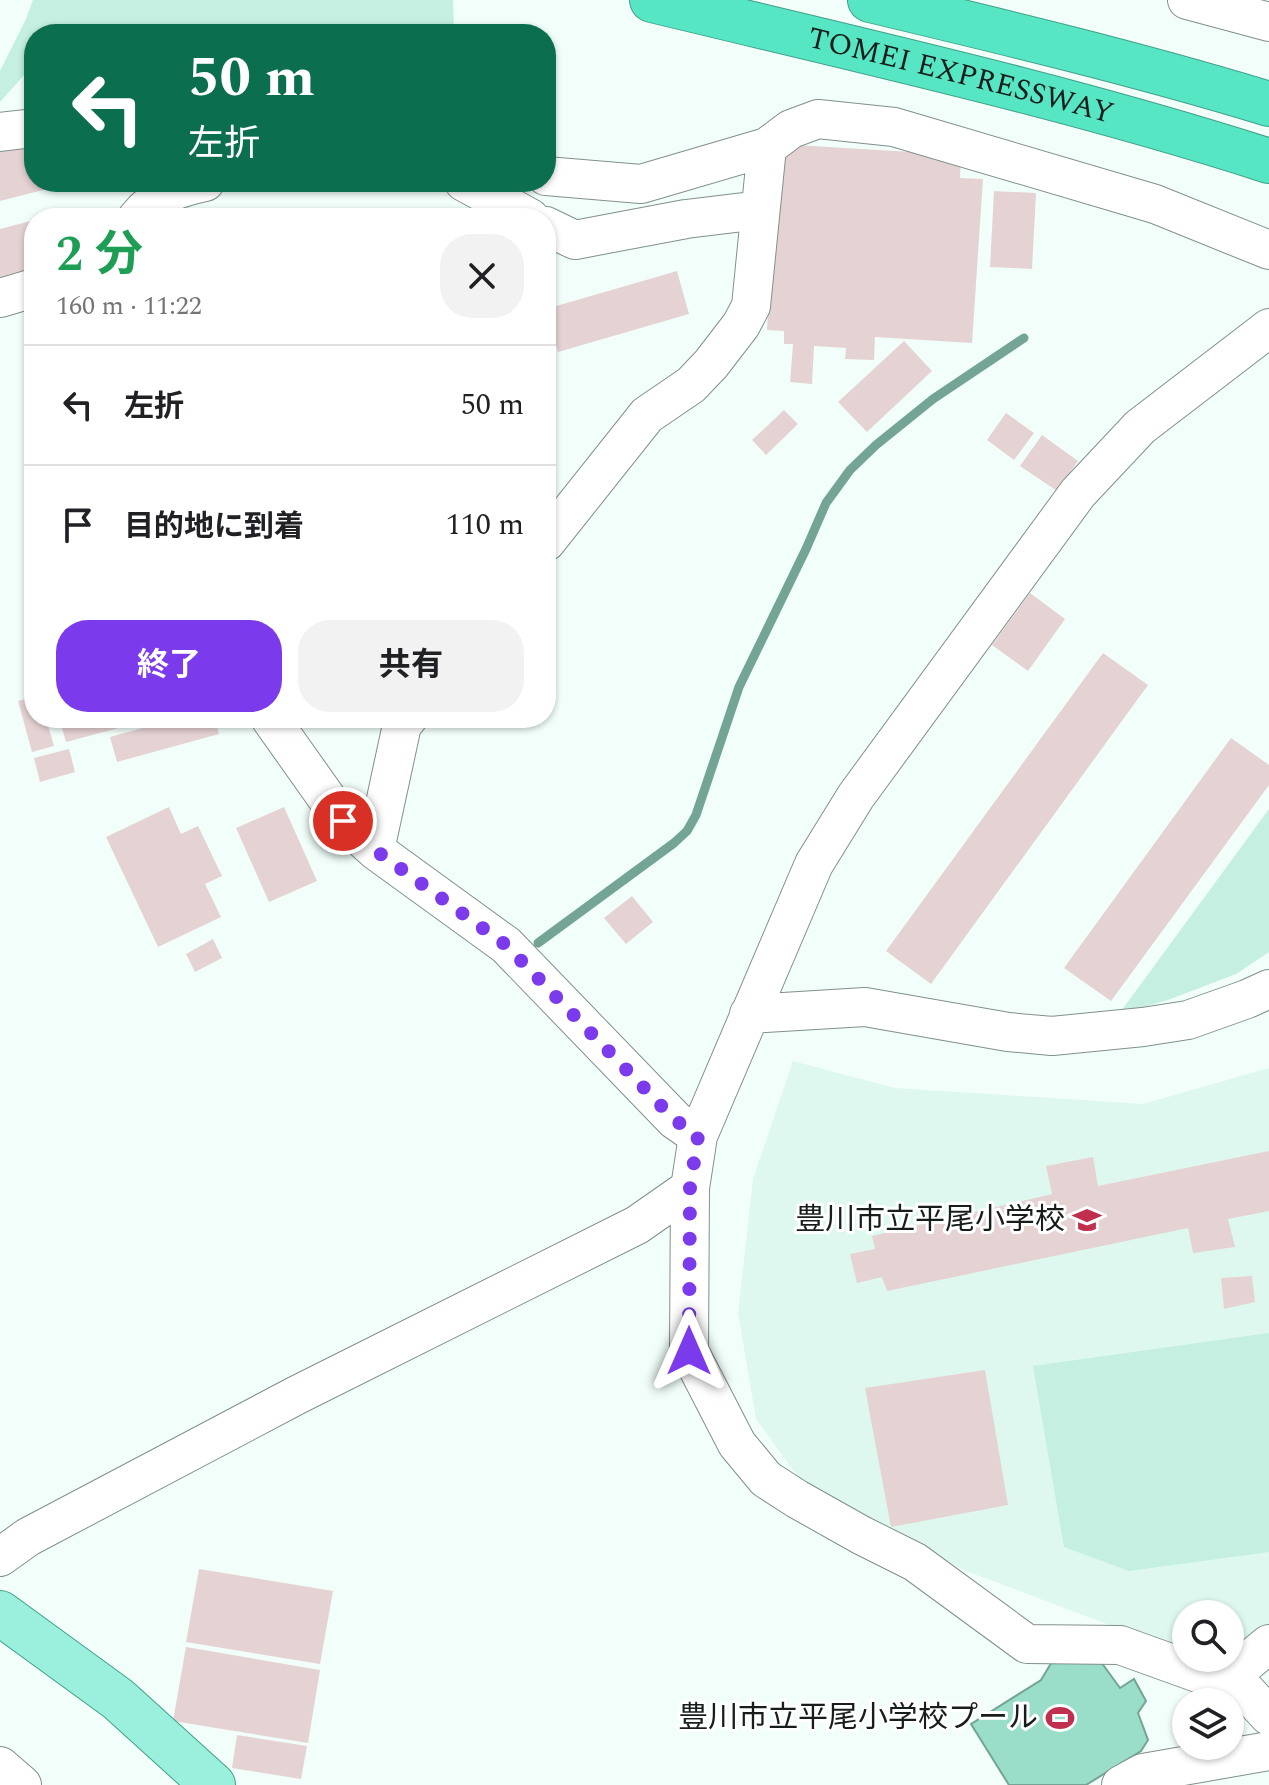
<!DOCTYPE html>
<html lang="ja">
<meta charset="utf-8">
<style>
body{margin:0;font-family:Spectral,"Noto Sans JP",serif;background:#f2f2f2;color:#202124;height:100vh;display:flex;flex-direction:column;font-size:30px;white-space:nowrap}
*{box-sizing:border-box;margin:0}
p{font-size:26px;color:#757577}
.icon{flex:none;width:44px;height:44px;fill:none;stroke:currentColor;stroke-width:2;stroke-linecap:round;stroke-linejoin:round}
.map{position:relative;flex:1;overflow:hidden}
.sheet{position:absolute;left:24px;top:208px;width:532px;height:520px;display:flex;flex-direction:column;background:#fff;border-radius:32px;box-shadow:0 2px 6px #0004}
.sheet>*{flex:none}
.guide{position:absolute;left:24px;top:24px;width:532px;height:168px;border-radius:32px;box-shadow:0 2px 6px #0004;background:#0b6e4f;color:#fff;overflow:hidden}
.controls{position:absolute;left:1172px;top:1600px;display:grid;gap:16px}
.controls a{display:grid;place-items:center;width:72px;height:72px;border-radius:50%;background:#fff;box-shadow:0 2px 6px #0004;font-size:40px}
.pin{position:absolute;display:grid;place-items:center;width:68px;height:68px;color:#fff;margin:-34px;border:4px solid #fff;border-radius:50%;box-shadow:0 2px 8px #0007}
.me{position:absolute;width:88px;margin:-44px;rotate:0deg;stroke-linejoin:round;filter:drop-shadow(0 0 6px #0008)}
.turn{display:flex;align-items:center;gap:28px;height:168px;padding:0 32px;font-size:36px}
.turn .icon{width:104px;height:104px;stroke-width:2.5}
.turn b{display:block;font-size:56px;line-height:68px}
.round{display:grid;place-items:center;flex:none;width:84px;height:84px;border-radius:32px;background:#f2f2f2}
.head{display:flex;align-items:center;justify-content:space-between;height:136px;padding:0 32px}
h1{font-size:48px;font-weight:700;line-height:60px;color:#1e9e55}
.action{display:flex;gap:16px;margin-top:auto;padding:16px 32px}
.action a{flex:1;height:92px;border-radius:32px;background:#7c3aed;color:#fff;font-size:32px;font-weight:700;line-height:92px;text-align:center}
.action a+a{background:#f2f2f2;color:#202124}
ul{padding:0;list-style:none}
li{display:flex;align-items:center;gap:24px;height:120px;padding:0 32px;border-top:2px solid #e0e0e0}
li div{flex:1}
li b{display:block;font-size:30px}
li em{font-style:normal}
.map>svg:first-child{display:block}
.built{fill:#def8ef}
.green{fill:#c4efe1}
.water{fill:#9adeca;stroke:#73a496;stroke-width:2}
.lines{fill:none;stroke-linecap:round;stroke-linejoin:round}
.stream{stroke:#73a496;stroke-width:9}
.building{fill:#e5d3d4}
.minor-casing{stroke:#81908b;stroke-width:40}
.major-casing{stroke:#41a089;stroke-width:46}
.highway-casing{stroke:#41a089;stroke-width:46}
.minor{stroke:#fff;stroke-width:38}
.major{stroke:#9af0dc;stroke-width:44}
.highway{stroke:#57e6c4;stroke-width:44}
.route{stroke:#7c3aed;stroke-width:14;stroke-dasharray:0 25.2}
.labels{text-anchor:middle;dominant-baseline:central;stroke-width:6;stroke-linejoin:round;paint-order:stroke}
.street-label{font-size:30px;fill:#171d1b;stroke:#fff}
.poi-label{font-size:30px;fill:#171d1b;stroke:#fff;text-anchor:end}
</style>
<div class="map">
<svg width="1269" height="1785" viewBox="0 0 1269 1785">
<rect width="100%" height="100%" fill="#f1fefa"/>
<path class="built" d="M793 1061 895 1088 1143 1104 1269 1068V1644L1231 1667 1206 1658H1230V1614H1186V1651L1104 1623 966 1571 802 1482 756 1419 738 1313 753 1179Z"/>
<path class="green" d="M33 0H453L454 28 448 34H34V64L0 102V71L26 19Z
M1269 809V952L1236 974 1168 1000 1119 1014Z
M1269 1333V1552L1129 1571 1064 1547 1033 1366Z"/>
<path class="water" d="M1053 1660 1101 1662 1120 1688 1134 1679 1146 1701 1138 1713 1148 1740 1141 1751 1086 1785H1009L971 1724 1041 1680Z"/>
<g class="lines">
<path class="stream" d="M538 943 674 843 687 831 696 815 739 687 806 549 826 503 850 470 876 445 933 399 1024 338"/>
</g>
<path class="building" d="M34 141V182L70 183 0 201V149Z
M779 144 961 155 960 178 983 179 972 343 875 337 874 360 845 359 846 348 814 346 812 384 790 382 793 344H784V331L767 330Z
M994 191 1036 193 1032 269 990 267Z
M64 212 65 218H44V217Z
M34 220V275L0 284V229Z
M677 271 689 314 558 352 546 309Z
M904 341 932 371 867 432 838 402Z
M784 410 798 424 766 455 752 440Z
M1006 413 1034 433 1014 460 987 440Z
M1042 435 1078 461 1057 491 1020 466Z
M1030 593 1065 619 1028 671 992 645Z
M1103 653 1148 685 931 984 886 951Z
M34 697V718H46L54 746 32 752 18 701Z
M59 718H152V719L66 742Z
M179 718H215L219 734 117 762 110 737Z
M1231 738 1269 765V785L1111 1001 1064 968Z
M69 749 75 772 40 782 34 758Z
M169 807 181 834 198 826 222 876 205 884 221 917 158 947 106 837Z
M284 807 317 881 269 902 236 828Z
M632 896 653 922 626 944 604 918Z
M213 939 222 958 195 972 186 954Z
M1269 1151V1211L1228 1219 1235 1247 1193 1253 1188 1228 887 1291 882 1277 857 1283 850 1254 875 1249 872 1236 1052 1194 1046 1166 1093 1157 1098 1186Z
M1252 1276 1255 1302 1224 1309 1221 1278Z
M985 1370 1008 1505 891 1527 865 1388Z
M199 1569 333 1591 320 1664 186 1642Z
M186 1647 320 1670 308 1743 173 1721Z
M237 1735 307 1746 301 1779 232 1768Z"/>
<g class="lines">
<defs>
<path id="minor" d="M1187 0 1269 22
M0 132 34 128
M546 176 641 184 767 147 791 129 818 119 894 127 1155 204 1269 250
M464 182 530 218
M137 218C155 195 178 188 205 182
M546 226 575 240 686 219 760 210
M0 298 34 288
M1269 328 1140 427 1078 493 856 796 814 864 698 1136 690 1188 689 1351 737 1444 766 1479 797 1499 861 1535 915 1562 1027 1644 1120 1645 1245 1690 1269 1716
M546 542 647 415 691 385 711 364 741 325 751 306 767 147
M270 718 343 821 375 850 506 945 675 1120 698 1136
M375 850 402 725 408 718
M749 1014 865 1007 1008 1032 1052 1036 1143 1027 1188 1020 1247 999 1269 989
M0 1557 28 1537 297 1395 637 1225 690 1188
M1223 1682 1269 1644
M0 1766 22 1785
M1121 1785 1143 1773 1269 1751"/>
<path id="major" d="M0 1613 118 1699 213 1785"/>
<g id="highway">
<path id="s1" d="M652 0C858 50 1067 96 1269 161"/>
<path d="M870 0C1004 32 1138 64 1269 104"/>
</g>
</defs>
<use href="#minor" class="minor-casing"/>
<use href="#major" class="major-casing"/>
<use href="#highway" class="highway-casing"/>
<use href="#minor" class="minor"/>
<use href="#major" class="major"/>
<use href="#highway" class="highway"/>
</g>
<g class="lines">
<path class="route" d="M343 821 375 850 506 945 675 1120 698 1136 690 1188 689 1351"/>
</g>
<defs>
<symbol id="school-bare" viewBox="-9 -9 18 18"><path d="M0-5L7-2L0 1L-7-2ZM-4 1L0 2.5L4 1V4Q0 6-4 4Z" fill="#c02f4e" stroke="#fff" stroke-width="2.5" paint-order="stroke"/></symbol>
<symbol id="stadium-bare" viewBox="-9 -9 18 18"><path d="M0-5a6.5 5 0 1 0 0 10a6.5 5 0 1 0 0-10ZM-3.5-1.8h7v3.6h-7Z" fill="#c02f4e" stroke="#fff" stroke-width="2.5" paint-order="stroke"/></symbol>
</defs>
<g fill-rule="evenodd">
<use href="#school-bare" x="1067" y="1200" width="40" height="40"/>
<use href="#stadium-bare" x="1040" y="1698" width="40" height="40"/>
</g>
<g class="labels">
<g class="street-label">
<text stroke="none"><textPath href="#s1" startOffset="318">TOMEI EXPRESSWAY</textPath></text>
</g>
<g class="poi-label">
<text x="1065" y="1220">豊川市立平尾小学校</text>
<text x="1038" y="1718">豊川市立平尾小学校プール</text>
</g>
</g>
</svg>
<div class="controls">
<a><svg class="icon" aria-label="search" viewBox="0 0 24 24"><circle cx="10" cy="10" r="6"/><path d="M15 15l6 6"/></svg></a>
<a><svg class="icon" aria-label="layers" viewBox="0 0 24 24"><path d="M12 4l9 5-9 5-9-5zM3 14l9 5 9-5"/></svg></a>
</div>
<div class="pin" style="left:343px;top:821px;background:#d93025"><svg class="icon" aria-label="arrive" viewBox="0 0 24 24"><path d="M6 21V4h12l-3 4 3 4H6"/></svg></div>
<svg class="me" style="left:689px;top:1351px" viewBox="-20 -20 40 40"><path d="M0-17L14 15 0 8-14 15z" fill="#7c3aed" stroke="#fff" stroke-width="4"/></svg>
<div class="guide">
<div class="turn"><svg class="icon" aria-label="left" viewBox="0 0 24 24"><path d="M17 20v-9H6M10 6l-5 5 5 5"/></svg><div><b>50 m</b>左折</div></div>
</div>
<section class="sheet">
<div class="head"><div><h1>2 分</h1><p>160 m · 11:22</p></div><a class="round"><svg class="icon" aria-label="close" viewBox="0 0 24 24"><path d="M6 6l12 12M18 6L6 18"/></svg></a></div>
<ul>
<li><svg class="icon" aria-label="left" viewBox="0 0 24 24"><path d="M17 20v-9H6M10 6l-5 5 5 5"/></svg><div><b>左折</b></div><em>50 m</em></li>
<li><svg class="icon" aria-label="arrive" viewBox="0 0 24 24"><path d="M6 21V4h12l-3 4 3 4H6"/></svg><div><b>目的地に到着</b></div><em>110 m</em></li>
</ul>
<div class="action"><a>終了</a><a>共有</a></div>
</section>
</div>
